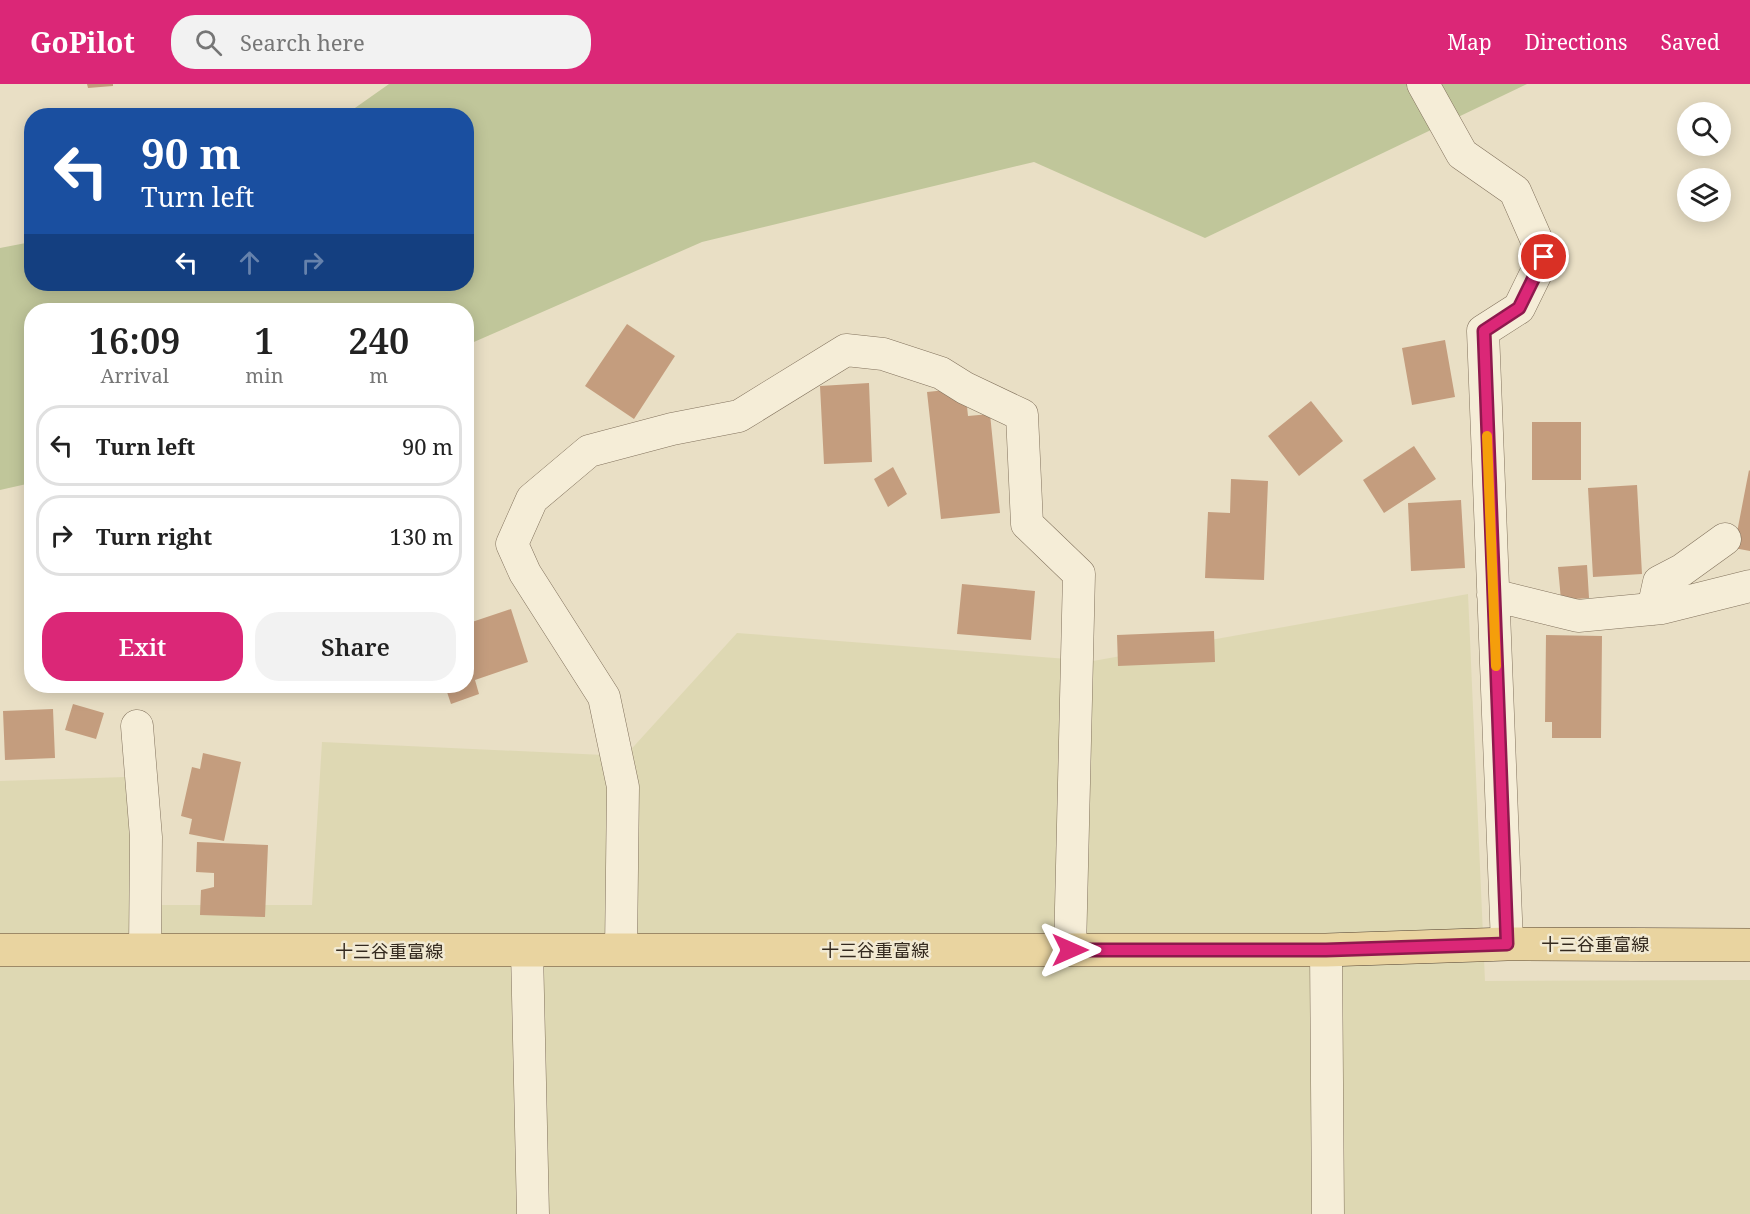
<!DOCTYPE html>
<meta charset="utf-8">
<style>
body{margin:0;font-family:"Noto Serif","Noto Sans JP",serif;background:#f2f2f2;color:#222;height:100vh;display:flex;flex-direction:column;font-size:22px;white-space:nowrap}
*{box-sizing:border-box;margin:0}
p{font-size:20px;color:#767676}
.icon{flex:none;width:33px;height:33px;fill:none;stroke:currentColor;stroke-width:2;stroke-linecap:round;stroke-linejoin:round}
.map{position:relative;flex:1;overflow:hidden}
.sheet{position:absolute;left:24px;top:219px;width:450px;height:390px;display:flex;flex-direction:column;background:#fff;border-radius:24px;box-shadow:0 3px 15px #0003}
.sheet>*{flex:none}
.top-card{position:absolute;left:24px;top:24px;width:450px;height:183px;border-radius:24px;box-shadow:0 3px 15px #0003;background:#1a4fa0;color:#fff;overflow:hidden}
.controls{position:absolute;left:1677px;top:18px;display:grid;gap:12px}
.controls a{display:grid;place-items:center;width:54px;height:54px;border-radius:50%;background:#fff;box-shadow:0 3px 15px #0003;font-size:30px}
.pin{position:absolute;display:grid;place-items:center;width:51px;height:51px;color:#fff;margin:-26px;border:3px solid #fff;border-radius:50%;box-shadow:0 2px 6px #0007}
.me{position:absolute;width:66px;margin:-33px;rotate:90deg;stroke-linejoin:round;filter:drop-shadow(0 0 4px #0008)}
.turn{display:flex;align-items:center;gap:21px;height:126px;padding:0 18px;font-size:27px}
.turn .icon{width:78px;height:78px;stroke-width:2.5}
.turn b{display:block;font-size:42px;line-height:51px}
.lanes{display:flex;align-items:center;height:57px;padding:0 18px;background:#0003;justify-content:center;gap:30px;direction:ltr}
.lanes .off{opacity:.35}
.eta{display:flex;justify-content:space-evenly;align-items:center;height:102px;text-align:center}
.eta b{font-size:36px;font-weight:600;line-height:42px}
.cta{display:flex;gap:12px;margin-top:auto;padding:12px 18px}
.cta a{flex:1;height:69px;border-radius:24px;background:#db2777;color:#fff;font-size:24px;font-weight:600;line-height:69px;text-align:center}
.cta a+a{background:#f2f2f2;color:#222}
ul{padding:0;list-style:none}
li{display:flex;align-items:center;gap:18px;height:81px;margin:0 12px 9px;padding:0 6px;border:3px solid #e0e0e0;border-radius:24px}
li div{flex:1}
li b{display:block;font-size:22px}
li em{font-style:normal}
header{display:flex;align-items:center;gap:36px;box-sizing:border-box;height:84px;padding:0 30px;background:#db2777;color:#fff}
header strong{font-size:28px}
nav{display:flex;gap:33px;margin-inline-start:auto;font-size:21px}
.search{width:420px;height:54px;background:#f2f2f2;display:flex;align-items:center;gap:15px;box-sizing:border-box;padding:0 21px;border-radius:24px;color:#767676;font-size:22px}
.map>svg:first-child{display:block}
.farmland{fill:#ded8b3}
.green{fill:#c0c69a}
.building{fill:#c49d7e}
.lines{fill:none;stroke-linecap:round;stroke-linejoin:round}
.minor-casing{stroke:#82725d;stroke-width:33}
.major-casing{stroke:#514031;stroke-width:34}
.minor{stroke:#f5edd7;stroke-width:32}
.major{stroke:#e9d4a0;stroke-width:33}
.route-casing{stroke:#8e194d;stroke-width:15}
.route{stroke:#db2777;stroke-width:10}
.slow{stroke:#f59e0b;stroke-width:10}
.labels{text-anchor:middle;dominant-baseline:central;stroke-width:5;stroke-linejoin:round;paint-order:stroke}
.street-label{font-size:18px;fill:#342a1f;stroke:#f2ead3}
</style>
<header>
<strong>GoPilot</strong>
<div class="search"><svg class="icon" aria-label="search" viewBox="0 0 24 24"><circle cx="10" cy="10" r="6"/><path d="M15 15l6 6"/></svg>Search here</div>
<nav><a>Map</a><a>Directions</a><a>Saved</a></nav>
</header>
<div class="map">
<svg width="1750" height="1130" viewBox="0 0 1750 1130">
<rect width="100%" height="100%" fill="#e9dfc5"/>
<path class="farmland" d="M1468 510 1485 897 1750 896V1130H0V697L126 693 138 821H312L322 658 625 672 737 549 1093 577Z"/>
<path class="green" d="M389 0H1527L1205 154 1034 78 702 158 467 261 466 226H32L31 399 0 406V164L31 158 32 200H466V32L345 31Z"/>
<path class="building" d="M87 0H113V2L88 4Z
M627 240 675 272 634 335 585 302Z
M1445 256 1455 313 1412 321 1402 264Z
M869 299 872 378 824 380 820 302Z
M965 304 968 332 990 330 1000 429 941 435 927 308Z
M1311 317 1343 357 1299 392 1268 352Z
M1532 338H1581V396H1532Z
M1414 362 1436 395 1384 429 1363 396Z
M893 383 907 410 888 423 874 395Z
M1749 386 1750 387V467L1734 464Z
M1231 395 1268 397 1264 496 1205 494 1208 428 1230 429Z
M1637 401 1642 490 1593 493 1588 404Z
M1461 416 1465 484 1411 487 1408 419Z
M1587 481 1589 514 1561 516 1558 483Z
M962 500 1035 507 1031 556 957 550Z
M511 525 528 578 475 596 479 610 451 620 445 602H466V540Z
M1214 547 1215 578 1118 582 1117 551Z
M1546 551 1602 552 1601 654H1552V638H1545Z
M73 620 104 629 96 655 65 646Z
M53 625 55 674 5 676 3 627Z
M203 669 241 678 224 757 189 750 192 735 181 732 192 683 200 685Z
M197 758 268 761 265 833 200 831 201 806 214 803V789L196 788Z"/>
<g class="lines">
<defs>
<path id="minor" d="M1423 0 1462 70 1515 107 1544 173 1519 224 1483 247 1507 860
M1493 511 1578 532 1662 524 1750 502
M1653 525 1659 498 1682 486 1725 455
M137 642 146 753 145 866
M621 866 623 703 604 613 525 489 512 460 532 415 589 367 672 345 739 332 846 266 883 270 941 289 965 304 1022 331 1027 440 1079 490 1070 866
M1326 866 1328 1130
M527 867 533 1130"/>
<path id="major" d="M0 866H1326L1507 860 1750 861"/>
</defs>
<use href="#minor" class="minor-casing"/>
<use href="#major" class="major-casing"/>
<use href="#minor" class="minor"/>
<use href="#major" class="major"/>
</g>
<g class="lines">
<defs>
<path id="route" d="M1070 866H1326L1507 860 1484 247 1519 224 1544 173"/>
</defs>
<use href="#route" class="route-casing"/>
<use href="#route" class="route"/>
<path class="slow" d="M1487 352 1496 582"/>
</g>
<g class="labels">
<g class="street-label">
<text x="1595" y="860">十三谷重富線</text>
<text x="875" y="866">十三谷重富線</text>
<text x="389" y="867">十三谷重富線</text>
</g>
</g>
</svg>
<div class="controls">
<a><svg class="icon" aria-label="search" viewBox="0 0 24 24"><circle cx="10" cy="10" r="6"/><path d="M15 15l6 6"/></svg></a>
<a><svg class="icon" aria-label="layers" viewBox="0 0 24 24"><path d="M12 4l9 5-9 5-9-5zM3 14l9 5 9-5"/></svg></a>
</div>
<div class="pin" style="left:1544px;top:173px;background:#d93025"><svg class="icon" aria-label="arrive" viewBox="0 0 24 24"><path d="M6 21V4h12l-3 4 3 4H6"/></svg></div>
<svg class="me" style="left:1070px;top:866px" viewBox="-20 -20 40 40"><path d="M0-17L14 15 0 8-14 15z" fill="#db2777" stroke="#fff" stroke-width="4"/></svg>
<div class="top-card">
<div class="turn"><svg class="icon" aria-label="left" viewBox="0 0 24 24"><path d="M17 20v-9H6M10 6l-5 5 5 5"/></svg><div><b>90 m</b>Turn left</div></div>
<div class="lanes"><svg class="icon" aria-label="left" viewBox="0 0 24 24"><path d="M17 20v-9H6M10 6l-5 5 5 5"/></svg><svg class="icon off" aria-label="ahead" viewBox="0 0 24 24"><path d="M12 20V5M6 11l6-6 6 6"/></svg><svg class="icon off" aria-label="right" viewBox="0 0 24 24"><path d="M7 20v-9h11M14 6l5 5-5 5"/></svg></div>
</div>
<section class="sheet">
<div class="eta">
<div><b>16:09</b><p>Arrival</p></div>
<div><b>1</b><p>min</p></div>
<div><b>240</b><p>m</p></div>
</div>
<ul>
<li><svg class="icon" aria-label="left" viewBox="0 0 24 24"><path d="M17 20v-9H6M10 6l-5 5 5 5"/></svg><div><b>Turn left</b></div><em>90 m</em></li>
<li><svg class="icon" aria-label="right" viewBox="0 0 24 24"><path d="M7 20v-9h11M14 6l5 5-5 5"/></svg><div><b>Turn right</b></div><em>130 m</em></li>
</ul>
<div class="cta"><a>Exit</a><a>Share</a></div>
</section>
</div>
